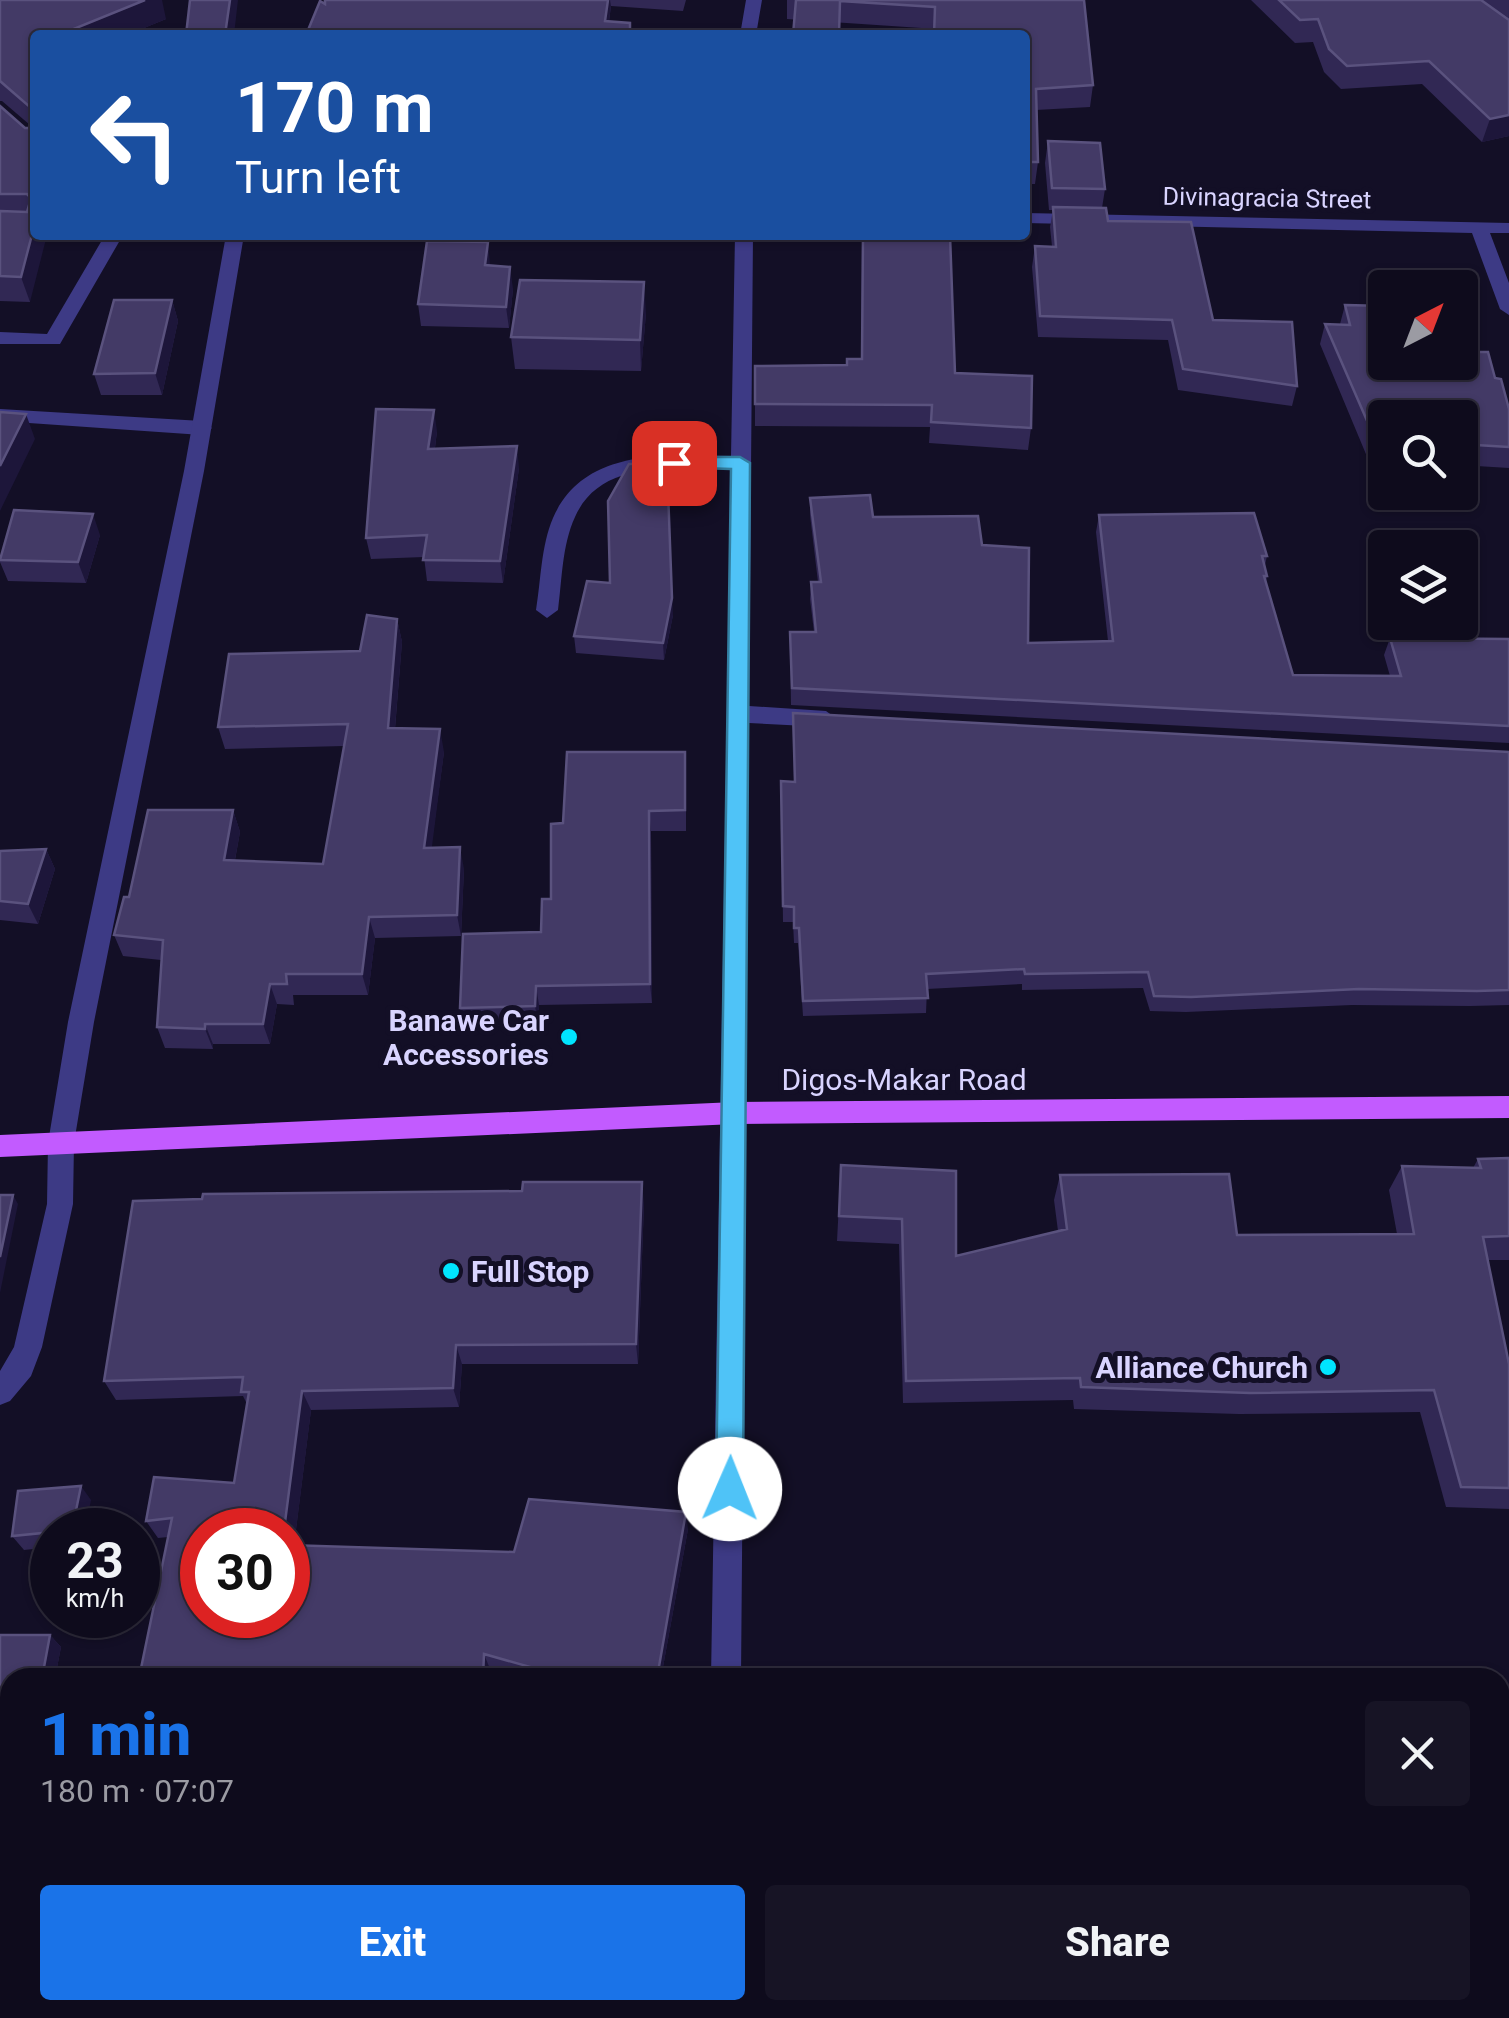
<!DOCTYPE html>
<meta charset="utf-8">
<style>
body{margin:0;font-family:Roboto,sans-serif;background:#171425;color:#f1f3f6;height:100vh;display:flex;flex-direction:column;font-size:38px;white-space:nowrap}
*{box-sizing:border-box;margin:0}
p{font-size:32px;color:#9b9ba3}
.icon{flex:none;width:55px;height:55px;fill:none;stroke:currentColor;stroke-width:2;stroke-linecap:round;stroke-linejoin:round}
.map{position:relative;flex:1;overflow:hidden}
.details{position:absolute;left:0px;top:1668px;width:1510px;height:352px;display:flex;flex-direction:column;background:#0e0b1c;border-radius:30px 30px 0 0;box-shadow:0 2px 8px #0004,0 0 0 2px #2e2b3b}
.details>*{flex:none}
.top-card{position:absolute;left:30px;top:30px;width:1000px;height:210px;border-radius:10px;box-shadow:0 2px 8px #0004,0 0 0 2px #2e2b3b;background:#1a4fa0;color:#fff;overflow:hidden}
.needle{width:65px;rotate:42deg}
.buttons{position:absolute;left:1368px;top:270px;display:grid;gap:20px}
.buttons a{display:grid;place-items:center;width:110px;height:110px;border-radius:10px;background:#0e0b1c;box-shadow:0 2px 8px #0004,0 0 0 2px #2e2b3b;font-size:50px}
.speed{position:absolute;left:30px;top:1508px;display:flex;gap:20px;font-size:50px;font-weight:700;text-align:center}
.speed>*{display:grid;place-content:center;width:130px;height:130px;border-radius:50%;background:#0e0b1c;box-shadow:0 2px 8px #0004,0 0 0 2px #2e2b3b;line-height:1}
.speed small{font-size:25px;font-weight:400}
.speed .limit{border:15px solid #d22;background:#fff;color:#111}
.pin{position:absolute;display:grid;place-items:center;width:85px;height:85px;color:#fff;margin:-42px;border-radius:20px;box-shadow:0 5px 15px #0006}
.me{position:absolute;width:110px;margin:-55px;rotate:1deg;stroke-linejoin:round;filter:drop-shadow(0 0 8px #0008)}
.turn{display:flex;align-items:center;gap:35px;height:210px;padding:0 40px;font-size:45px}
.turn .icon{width:130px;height:130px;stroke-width:2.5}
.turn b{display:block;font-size:70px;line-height:85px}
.round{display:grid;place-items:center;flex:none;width:105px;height:105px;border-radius:10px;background:#171425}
.summary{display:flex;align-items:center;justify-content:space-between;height:170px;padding:0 40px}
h1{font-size:60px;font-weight:800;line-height:75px;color:#1a73e8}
.button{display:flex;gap:20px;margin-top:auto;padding:20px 40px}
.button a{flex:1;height:115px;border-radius:10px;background:#1a73e8;color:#fff;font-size:40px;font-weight:800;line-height:115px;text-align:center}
.button a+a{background:#171425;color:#f1f3f6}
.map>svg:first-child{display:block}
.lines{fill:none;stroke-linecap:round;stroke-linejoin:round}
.lane{fill:#3d3a85;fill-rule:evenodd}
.street{fill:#3d3a85;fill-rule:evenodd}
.primary{fill:#c25bff;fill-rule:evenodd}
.wall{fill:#312854}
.shaded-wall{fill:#1d163a}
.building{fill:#433a66;stroke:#5a527e;stroke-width:2.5}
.route{fill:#4fc3f7;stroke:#337fa1;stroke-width:2.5}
.poi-dot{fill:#00e5ff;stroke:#130f26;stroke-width:4}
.labels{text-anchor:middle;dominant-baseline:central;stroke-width:10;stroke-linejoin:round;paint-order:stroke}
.far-street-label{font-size:25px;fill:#d9d4ff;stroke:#130f26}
.poi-label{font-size:30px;font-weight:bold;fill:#d9d4ff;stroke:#130f26;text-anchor:end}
.street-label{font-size:30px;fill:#d9d4ff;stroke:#130f26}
</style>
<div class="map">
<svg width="1509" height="2018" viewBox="0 0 1509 2018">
<rect width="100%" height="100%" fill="#130f26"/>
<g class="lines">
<path class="lane" d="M105 235H123L60 344H0V332L47 334Z
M0 409 202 421 212 428 202 435 0 421Z
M61 1132 70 1135 74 1143 73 1204 42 1347 31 1376 10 1401 0 1405V1371L14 1347 47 1204 48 1143 52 1135Z"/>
<path class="street" d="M746 0H762L756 35H740Z
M1025 213 1509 223V233H1490L1509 283V315L1500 309 1472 233 1025 223Z
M226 235H244L204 471 94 1022 74 1143 70 1151 61 1154 52 1151 48 1143 68 1022 184 471Z
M735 235H753L749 706 826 711 837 719 826 727 749 723 741 1678H711L731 470C678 468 601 458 575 517 562 545 562 580 558 610L547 618 536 610C541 580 541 546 553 518 584 447 667 455 731 456Z
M704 2010H738V2018H704Z"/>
<path class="primary" d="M1509 1096V1118L735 1124 0 1157V1135L735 1102Z"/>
</g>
<path class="wall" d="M0 0 166 19 127 35H35L30 302 0 301V106L25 128H30V125L2 101H0Z
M325 0H686L683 11 611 6 609 21 325 4Z
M787 0H1084L1093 85 1090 107 1036 110 1038 162 1035 184H1025V35L787 19Z
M1251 0H1509V136L1482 142 1422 84 1341 89 1324 72 1313 42 1295 43Z
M1048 141 1105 189 1102 208 1108 221 1213 320 1297 386 1292 406 1178 390 1168 340 1038 337 1032 267 1035 246H1052L1050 227 1053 210H1049L1045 163Z
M862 235H950L955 373 1031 428 1028 450 929 443 930 427 755 426V366L847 365 861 359Z
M490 266 513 289 509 328 421 326 418 304Z
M172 300 178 321 162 395H101L94 374Z
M1345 305 1385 362 1469 352 1509 409V468L1460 465V418H1385V460L1368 459 1320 344 1325 324H1340Z
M646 313 641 371 515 369 511 337Z
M437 431 435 448 519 468 503 583 427 581 424 557 371 559 366 538Z
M810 498 873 517 982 545 1028 643 1108 641 1096 532 1099 515 1267 556 1265 565 1267 576 1266 582 1293 675 1390 676 1384 655 1390 638 1509 639V743L791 705 790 632H814L810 599 811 582H818L810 515Z
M100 535 86 583 8 581 0 562V557Z
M673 615 664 660 576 653 574 636Z
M397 619 402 642 395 729 444 752 431 848 464 869 461 936 375 938 368 995H293L294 1005 277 1004 270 1044H213V1049L165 1048 157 1027 161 960 123 956 114 935 233 810 240 832 235 860 323 864 344 746 225 749 218 727 360 651Z
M793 713 1509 752V1005L1470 1006 1352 1005 1186 1012 1150 1011 1143 988 1022 990V984L927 989 926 1013 803 1016 798 943H794L793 922H783L781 781 794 782Z
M686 772V831H651L652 1003 539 1005 538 1025 463 1027 460 1008 541 932 551 899 563 823Z
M46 849 55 869 38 924 0 920V851Z
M1509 1158V1260H1488L1509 1364V1509L1446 1507 1420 1412 1239 1414 1074 1409 1073 1400 903 1403 899 1244 837 1241 841 1165 956 1256 1058 1231 1054 1200 1060 1175 1237 1235 1397 1234 1389 1190 1402 1166 1473 1168 1478 1159Z
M644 1204 638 1364H462L459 1407 311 1410 294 1545 514 1552 688 1529 661 1678H520L490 1669 489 1678H139L168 1537 158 1538 146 1521 234 1483 247 1404 243 1396 116 1400 104 1381Z
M91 1500 52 1530V1547L24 1550 12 1536Z
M0 1635H50L61 1647 55 1678H10V1862L0 1861Z
M1422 2010H1500L1509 2018H1424Z"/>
<path class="shaded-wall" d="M145 0H162L166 19 127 35H59Z
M230 0H238L234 35H225Z
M608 0H610L611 6 607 35 605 21Z
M1509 115V136L1482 142 1490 119Z
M35 223V235H47L30 302 21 277Z
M488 242 490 264 488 287 485 265Z
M510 267 513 289 509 328 506 307Z
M644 282 646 313 641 371 640 340Z
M172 300 178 321 162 395 155 373Z
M434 410 437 431 432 470 428 449Z
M26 414 35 439 0 511V466Z
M517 446 519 468 503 583 500 561Z
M667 464 673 615 664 660 663 643Z
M93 514 100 535 86 583 78 562Z
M397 619 402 642 393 751 388 728Z
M440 729 444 752 429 870 424 848Z
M233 810 240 832 231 881 224 860Z
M649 811 651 831 652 1003 650 984Z
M460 847 464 869 461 936 457 915Z
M46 849 55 869 38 924 28 904Z
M369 917 375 938 368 995 362 974Z
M270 984 277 1004 270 1044 263 1024Z
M536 986 539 1005 538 1025 535 1006Z
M205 1024 213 1044V1049L205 1029Z
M642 1182 644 1204 638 1364 636 1344Z
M13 1195 18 1204 0 1293V1257Z
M456 1345 462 1364 459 1407 453 1388Z
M302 1391 311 1410 292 1562 288 1554V1530H284Z
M81 1486 91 1500 85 1530H72Z
M686 1512 688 1529 661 1678H657Z
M50 1635 61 1647 55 1678H42Z
M484 1654 490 1669 489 1678H483Z"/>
<path class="building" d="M0 0H145L59 35H35V223L21 277 0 276V211L27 212 31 198 27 194H0V106L25 128H30V107L0 81Z
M190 0H230L225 35H186Z
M325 0H608L605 21 630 23V35H306L320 1 325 4Z
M796 0H1084L1093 85 1036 89 1038 162H1025V35H934L935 7 840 1 839 35H793Z
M1279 0H1481L1509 20V115L1490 119 1429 61 1347 66 1329 49 1318 19 1300 20Z
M1048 141 1100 143 1105 189 1052 188Z
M1053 207 1106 208 1108 221 1191 222 1213 320 1292 322 1297 386 1183 369 1172 320 1040 316 1035 246 1056 247Z
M863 235H950L955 373 1032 376 1031 428 931 422 932 405 755 404V366L847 365V359H862Z
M427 241 488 242 485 265 510 267 506 307 418 304Z
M520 280 644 282 640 340 511 337Z
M114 300H172L155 373 94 374Z
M1345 305 1385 306V362H1460V326L1469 352H1488L1495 378 1501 379 1509 409V447L1460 444V418H1385V440L1375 439 1325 324 1350 325Z
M376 409 434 410 428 449 517 446 500 561 423 560 427 535 366 538Z
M0 412 26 414 0 466Z
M629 464H667L672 598 663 643 574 636 587 581 610 583 608 501Z
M870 495 873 517 978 516 982 545 1029 548 1028 643 1113 641 1099 515 1254 513 1267 556H1262L1267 576H1264L1293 675 1401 676 1390 638 1509 639V726L792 688 790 632H816L811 582H821L810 498Z
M14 510 93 514 78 562 0 560Z
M367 615 397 619 388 728 440 729 424 848 460 847 457 915 369 917 362 974H286L287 984H270L263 1024H205V1029L157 1027 163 940 114 935 124 897H129L148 810H233L224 860 323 864 348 724 218 727 229 654 360 651Z
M793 713 1509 752V990L1477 991 1359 989 1191 997 1154 996 1148 972 1025 974 1024 969 926 974 928 998 803 1001 799 928H794V907L783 906 781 781 795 782Z
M567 752H685V810L649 811 650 984 536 986 535 1006 460 1008 463 934 541 932 542 899H551V824L563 823Z
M46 849 28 904 0 901V851Z
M1509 1158V1236L1483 1237 1509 1364V1488L1461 1487 1434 1390 1250 1393 1081 1387 1080 1378 906 1381 902 1219 839 1216 841 1165 956 1171V1256L1067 1229 1060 1175 1229 1174 1237 1235 1414 1234 1402 1166 1481 1168 1478 1159Z
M523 1182H642L636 1344 456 1345 453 1388 302 1391 284 1530H202V1615H288V1545L514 1552 529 1499 686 1512 657 1678H569L484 1654 483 1678H139L172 1518 146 1521 154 1477 234 1483 249 1392H241L243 1377 104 1381 133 1201 202 1199 203 1194 522 1191Z
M0 1195H13L0 1257Z
M81 1486 72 1530H52V1532L12 1536 18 1491Z
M0 1635H50L42 1678H10V1843L8 1853 0 1852Z
M1501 1896H1509V2018H1440L1439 2010H1500Z
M398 2010H579V2018H397Z"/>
<path class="route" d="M674 457H740L750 463 743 1489 739 1498 730 1502 720 1498 716 1489 731 469 667 467V459Z"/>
<g class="poi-dot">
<circle cx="569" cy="1037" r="10"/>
<circle cx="451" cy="1271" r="10"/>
<circle cx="1328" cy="1367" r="10"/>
</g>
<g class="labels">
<g class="far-street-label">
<text transform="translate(1267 198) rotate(1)">Divinagracia Street</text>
</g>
<g class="poi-label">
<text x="549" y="1020">Banawe Car<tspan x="549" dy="34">Accessories</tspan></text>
<text x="471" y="1271" text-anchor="start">Full Stop</text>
<text x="1308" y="1367">Alliance Church</text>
</g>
<g class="street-label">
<text x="904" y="1079">Digos-Makar Road</text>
</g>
</g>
</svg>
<div class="buttons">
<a><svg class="needle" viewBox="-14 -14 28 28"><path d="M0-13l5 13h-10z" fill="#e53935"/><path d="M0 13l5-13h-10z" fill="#9b9ba3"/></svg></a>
<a><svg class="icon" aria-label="search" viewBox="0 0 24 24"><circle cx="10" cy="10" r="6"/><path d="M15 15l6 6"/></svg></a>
<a><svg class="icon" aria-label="layers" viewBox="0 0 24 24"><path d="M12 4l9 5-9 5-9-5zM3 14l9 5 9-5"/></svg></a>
</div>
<div class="speed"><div>23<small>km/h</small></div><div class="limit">30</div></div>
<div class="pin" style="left:674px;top:463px;background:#d93025"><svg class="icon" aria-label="arrive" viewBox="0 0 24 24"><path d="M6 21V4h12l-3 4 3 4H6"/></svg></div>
<svg class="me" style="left:730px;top:1489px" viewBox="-20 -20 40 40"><circle r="19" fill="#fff"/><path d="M0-13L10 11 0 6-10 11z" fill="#4fc3f7"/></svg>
<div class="top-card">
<div class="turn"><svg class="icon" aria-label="left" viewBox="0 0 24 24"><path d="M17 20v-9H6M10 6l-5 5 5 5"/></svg><div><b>170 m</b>Turn left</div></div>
</div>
<section class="details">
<div class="summary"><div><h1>1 min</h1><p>180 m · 07:07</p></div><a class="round"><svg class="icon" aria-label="close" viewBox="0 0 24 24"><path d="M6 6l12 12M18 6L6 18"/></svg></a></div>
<div class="button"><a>Exit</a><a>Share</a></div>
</section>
</div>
